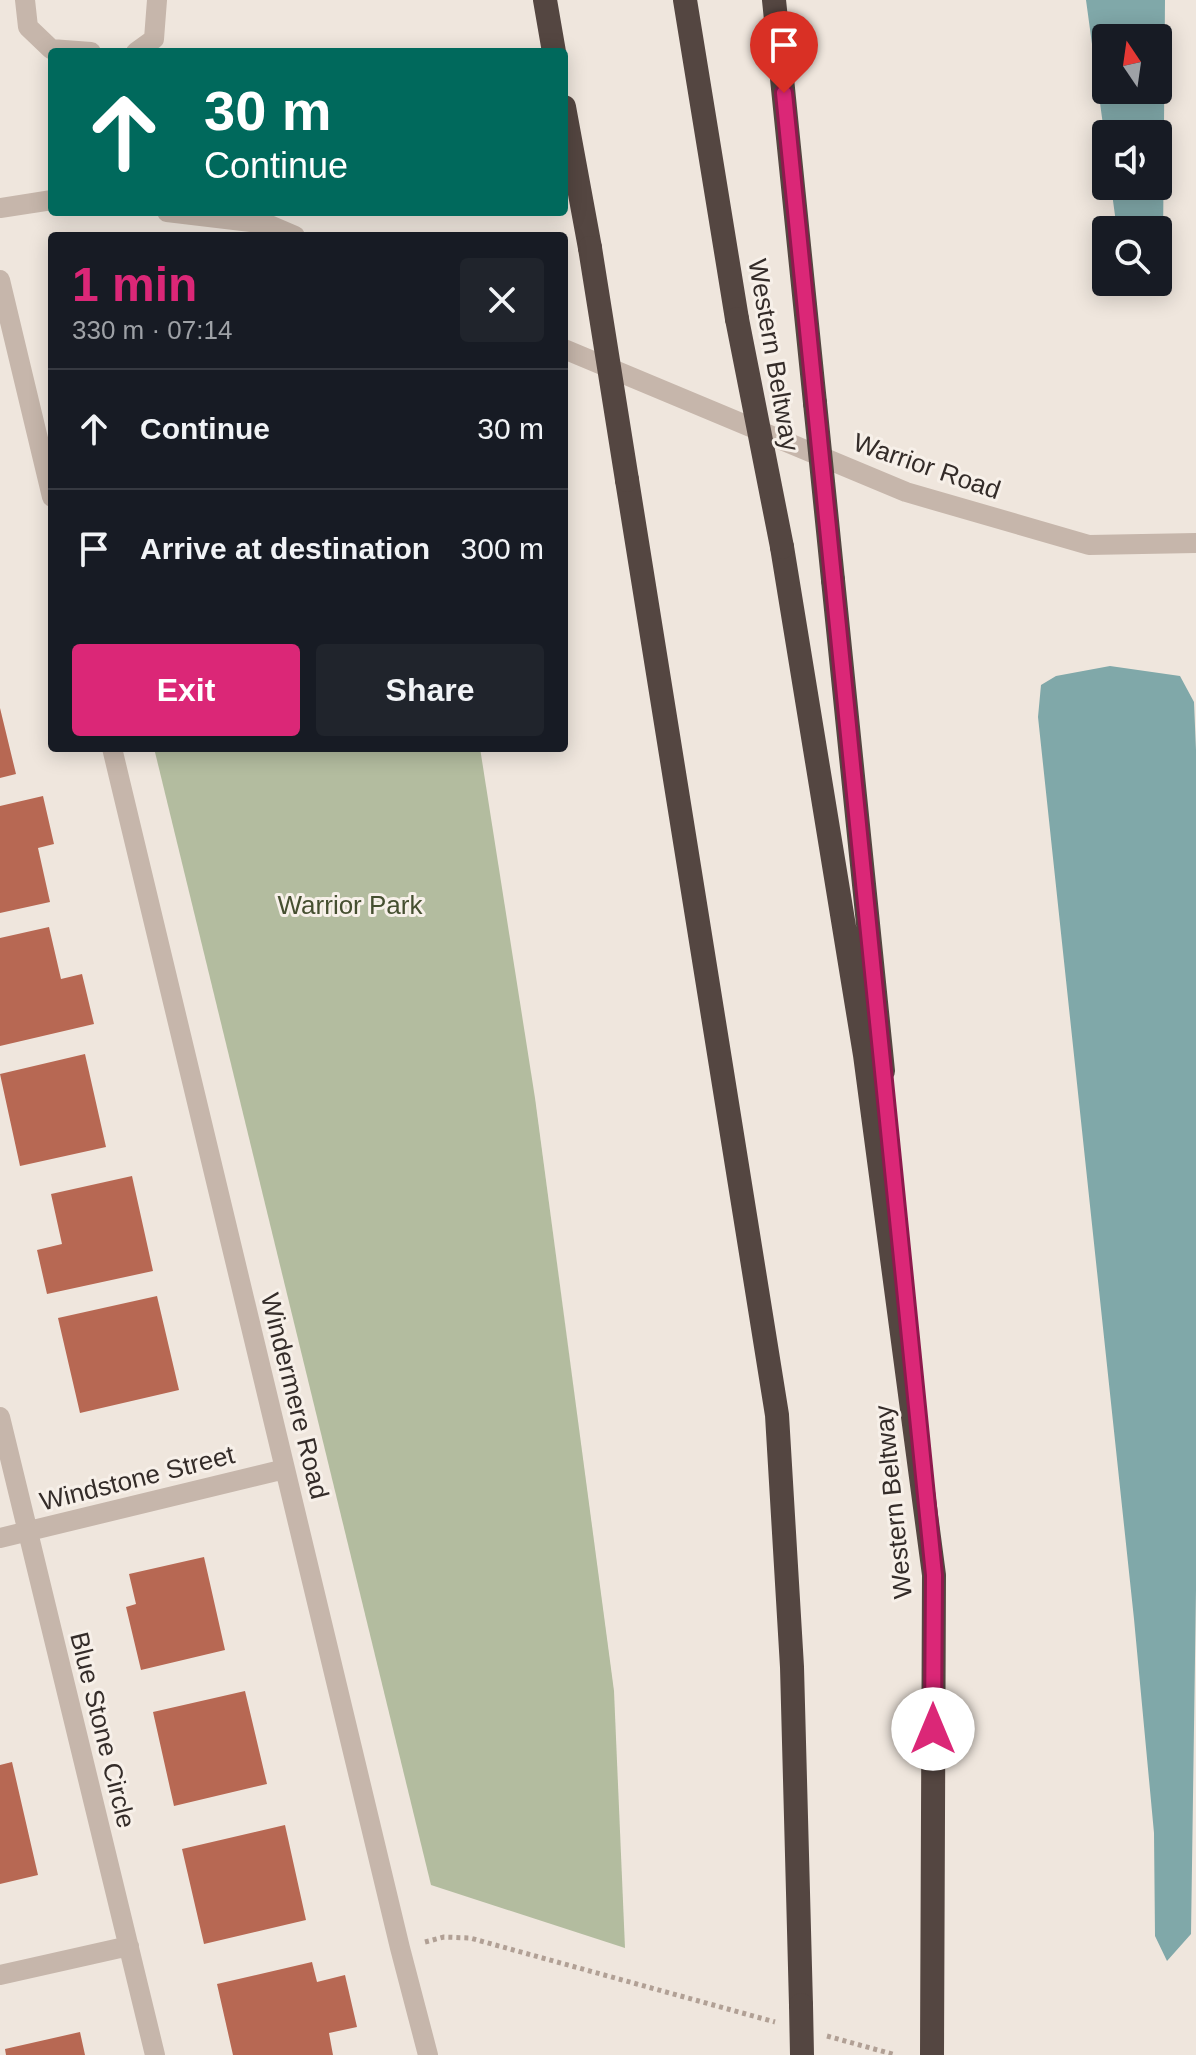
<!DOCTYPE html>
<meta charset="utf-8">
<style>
body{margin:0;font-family:Arial,sans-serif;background:#20242c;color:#f1f3f6;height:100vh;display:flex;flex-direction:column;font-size:30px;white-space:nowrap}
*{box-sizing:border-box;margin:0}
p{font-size:26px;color:#9ea1a6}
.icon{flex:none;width:44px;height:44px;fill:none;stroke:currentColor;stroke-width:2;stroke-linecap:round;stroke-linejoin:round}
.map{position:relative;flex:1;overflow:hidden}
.drawer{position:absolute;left:48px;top:232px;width:520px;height:520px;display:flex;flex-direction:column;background:#171b24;border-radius:8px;box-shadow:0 4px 20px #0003}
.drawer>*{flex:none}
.banner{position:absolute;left:48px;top:48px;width:520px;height:168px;border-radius:8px;box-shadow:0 4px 20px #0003;background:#00695c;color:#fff;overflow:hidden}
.needle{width:52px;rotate:347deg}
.controls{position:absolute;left:1092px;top:24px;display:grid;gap:16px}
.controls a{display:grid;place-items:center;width:80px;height:80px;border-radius:8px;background:#171b24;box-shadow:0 4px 20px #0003;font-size:40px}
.pin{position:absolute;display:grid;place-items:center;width:68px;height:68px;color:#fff;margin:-82px -34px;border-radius:50% 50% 50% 0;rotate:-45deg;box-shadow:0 0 8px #0007}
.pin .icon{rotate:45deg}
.me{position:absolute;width:88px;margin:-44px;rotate:0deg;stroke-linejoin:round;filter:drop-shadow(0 0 6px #0008)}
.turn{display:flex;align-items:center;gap:28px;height:168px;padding:0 24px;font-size:36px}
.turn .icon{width:104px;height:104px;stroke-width:2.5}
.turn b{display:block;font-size:56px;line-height:68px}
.round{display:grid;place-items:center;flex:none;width:84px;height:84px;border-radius:8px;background:#20242c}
.summary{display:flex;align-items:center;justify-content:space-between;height:136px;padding:0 24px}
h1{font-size:48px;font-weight:600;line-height:60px;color:#db2777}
.action{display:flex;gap:16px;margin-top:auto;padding:16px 24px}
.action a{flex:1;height:92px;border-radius:8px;background:#db2777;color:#fff;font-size:32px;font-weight:600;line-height:92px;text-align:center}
.action a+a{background:#20242c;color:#f1f3f6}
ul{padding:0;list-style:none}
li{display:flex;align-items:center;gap:24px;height:120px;padding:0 24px;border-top:2px solid #363941}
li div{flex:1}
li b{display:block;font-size:30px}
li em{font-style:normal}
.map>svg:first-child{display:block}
.green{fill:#b3bc9f}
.water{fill:#80a8a9;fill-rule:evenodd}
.building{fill:#b76853}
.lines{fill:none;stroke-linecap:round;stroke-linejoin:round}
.path{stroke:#b1a095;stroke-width:5;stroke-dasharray:4 4;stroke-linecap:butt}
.minor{stroke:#c6b6ab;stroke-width:20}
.highway{stroke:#544641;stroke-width:24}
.highway-bridge{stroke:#544641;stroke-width:24}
.route-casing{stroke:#8e194d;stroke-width:20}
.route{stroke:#db2777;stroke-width:14}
.labels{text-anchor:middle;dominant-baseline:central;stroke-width:6;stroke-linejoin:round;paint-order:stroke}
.street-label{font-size:26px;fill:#342c29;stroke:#f7f0e9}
.park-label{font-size:26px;fill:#454f30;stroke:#f7f0e9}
</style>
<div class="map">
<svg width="1196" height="2055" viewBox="0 0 1196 2055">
<rect width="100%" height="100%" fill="#efe6dd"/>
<path class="green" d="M154 748H480L535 1098 614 1691 625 1948 431 1885Z"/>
<path class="water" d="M1086 0H1165L1163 244H1158V230H1117L1111 186H1158V134H1106V147ZM1106 38H1158V90H1106Z
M1110 666 1180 676 1194 702 1196 750V1590L1191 1934 1167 1961 1155 1936 1154 1833 1134 1619 1038 717 1041 685 1056 676Z"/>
<path class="building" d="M0 708 16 774 0 778Z
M43 796 54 844 38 848 50 902 0 913V806Z
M49 927 61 979 82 974 94 1024 0 1046V938Z
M85 1054 106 1147 20 1166 0 1074Z
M132 1176 153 1271 47 1294 37 1250 62 1244 51 1194Z
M157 1296 179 1390 80 1413 58 1318Z
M204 1557 225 1650 141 1670 126 1607 136 1604 129 1574Z
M245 1691 267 1784 174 1806 153 1712Z
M12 1762 38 1875 0 1884V1765Z
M285 1825 306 1920 204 1944 182 1849Z
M312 1962 317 1982 345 1975 357 2027 329 2033 333 2055H233L217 1984Z
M80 2032 85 2055H6L5 2049Z"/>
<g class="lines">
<path class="path" d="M425 1942 444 1937 470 1938 775 2022
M827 2036 896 2055"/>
<path class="minor" d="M25 0 28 27 51 49 91 52
M136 52 154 39 157 0
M0 208 52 200
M167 212 267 224 295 236
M0 280 52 497
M564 349 906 492 1089 545 1196 543
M112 748 400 1948 428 2055
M0 1417 155 2055
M0 1538 285 1469
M0 1975 129 1946"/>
<path class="highway" d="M545 0 554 52
M685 0 737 319
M774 0 815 403
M564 107 590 248
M627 480 777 1415 792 1667 801 2005
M782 547 865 1055 934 1575 932 2055
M833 580 883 1071"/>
<path class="highway-bridge" d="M590 248 627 480
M737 319 782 547
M815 403 833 580
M801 2005 802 2055"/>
</g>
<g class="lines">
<defs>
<path id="route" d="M784 93 934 1575 933 1729"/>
</defs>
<use href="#route" class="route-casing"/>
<use href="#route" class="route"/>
</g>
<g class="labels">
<g class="street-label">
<text transform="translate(774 355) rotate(80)">Western Beltway</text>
<text transform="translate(927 466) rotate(19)">Warrior Road</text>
<text transform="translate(295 1396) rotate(76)">Windermere Road</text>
<text transform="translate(137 1478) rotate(-14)">Windstone Street</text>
<text transform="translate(893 1502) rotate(-96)">Western Beltway</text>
<text transform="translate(103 1730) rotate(76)">Blue Stone Circle</text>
</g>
<g class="park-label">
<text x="350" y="905">Warrior Park</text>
</g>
</g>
</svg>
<div class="controls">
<a><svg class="needle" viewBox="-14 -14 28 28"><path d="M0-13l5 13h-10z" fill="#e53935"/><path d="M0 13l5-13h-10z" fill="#9ea1a6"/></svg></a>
<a><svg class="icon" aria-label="sound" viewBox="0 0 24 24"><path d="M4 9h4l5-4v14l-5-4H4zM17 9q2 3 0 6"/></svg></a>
<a><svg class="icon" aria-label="search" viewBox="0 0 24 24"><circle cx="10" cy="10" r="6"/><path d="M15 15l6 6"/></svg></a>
</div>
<div class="pin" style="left:784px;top:93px;background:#d93025"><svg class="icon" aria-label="arrive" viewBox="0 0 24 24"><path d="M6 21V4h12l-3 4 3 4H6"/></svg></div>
<svg class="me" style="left:933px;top:1729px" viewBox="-20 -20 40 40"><circle r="19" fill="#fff"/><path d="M0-13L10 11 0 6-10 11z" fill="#db2777"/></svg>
<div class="banner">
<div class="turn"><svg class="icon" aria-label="ahead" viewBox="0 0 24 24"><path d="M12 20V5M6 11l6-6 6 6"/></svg><div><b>30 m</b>Continue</div></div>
</div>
<section class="drawer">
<div class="summary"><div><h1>1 min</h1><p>330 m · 07:14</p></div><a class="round"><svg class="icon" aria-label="close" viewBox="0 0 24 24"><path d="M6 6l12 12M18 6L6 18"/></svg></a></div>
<ul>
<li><svg class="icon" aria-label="ahead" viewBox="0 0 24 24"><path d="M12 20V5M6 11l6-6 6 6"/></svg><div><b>Continue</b></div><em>30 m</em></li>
<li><svg class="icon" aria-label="arrive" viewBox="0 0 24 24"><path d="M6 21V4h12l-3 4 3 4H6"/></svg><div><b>Arrive at destination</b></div><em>300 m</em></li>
</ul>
<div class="action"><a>Exit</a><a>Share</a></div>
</section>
</div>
